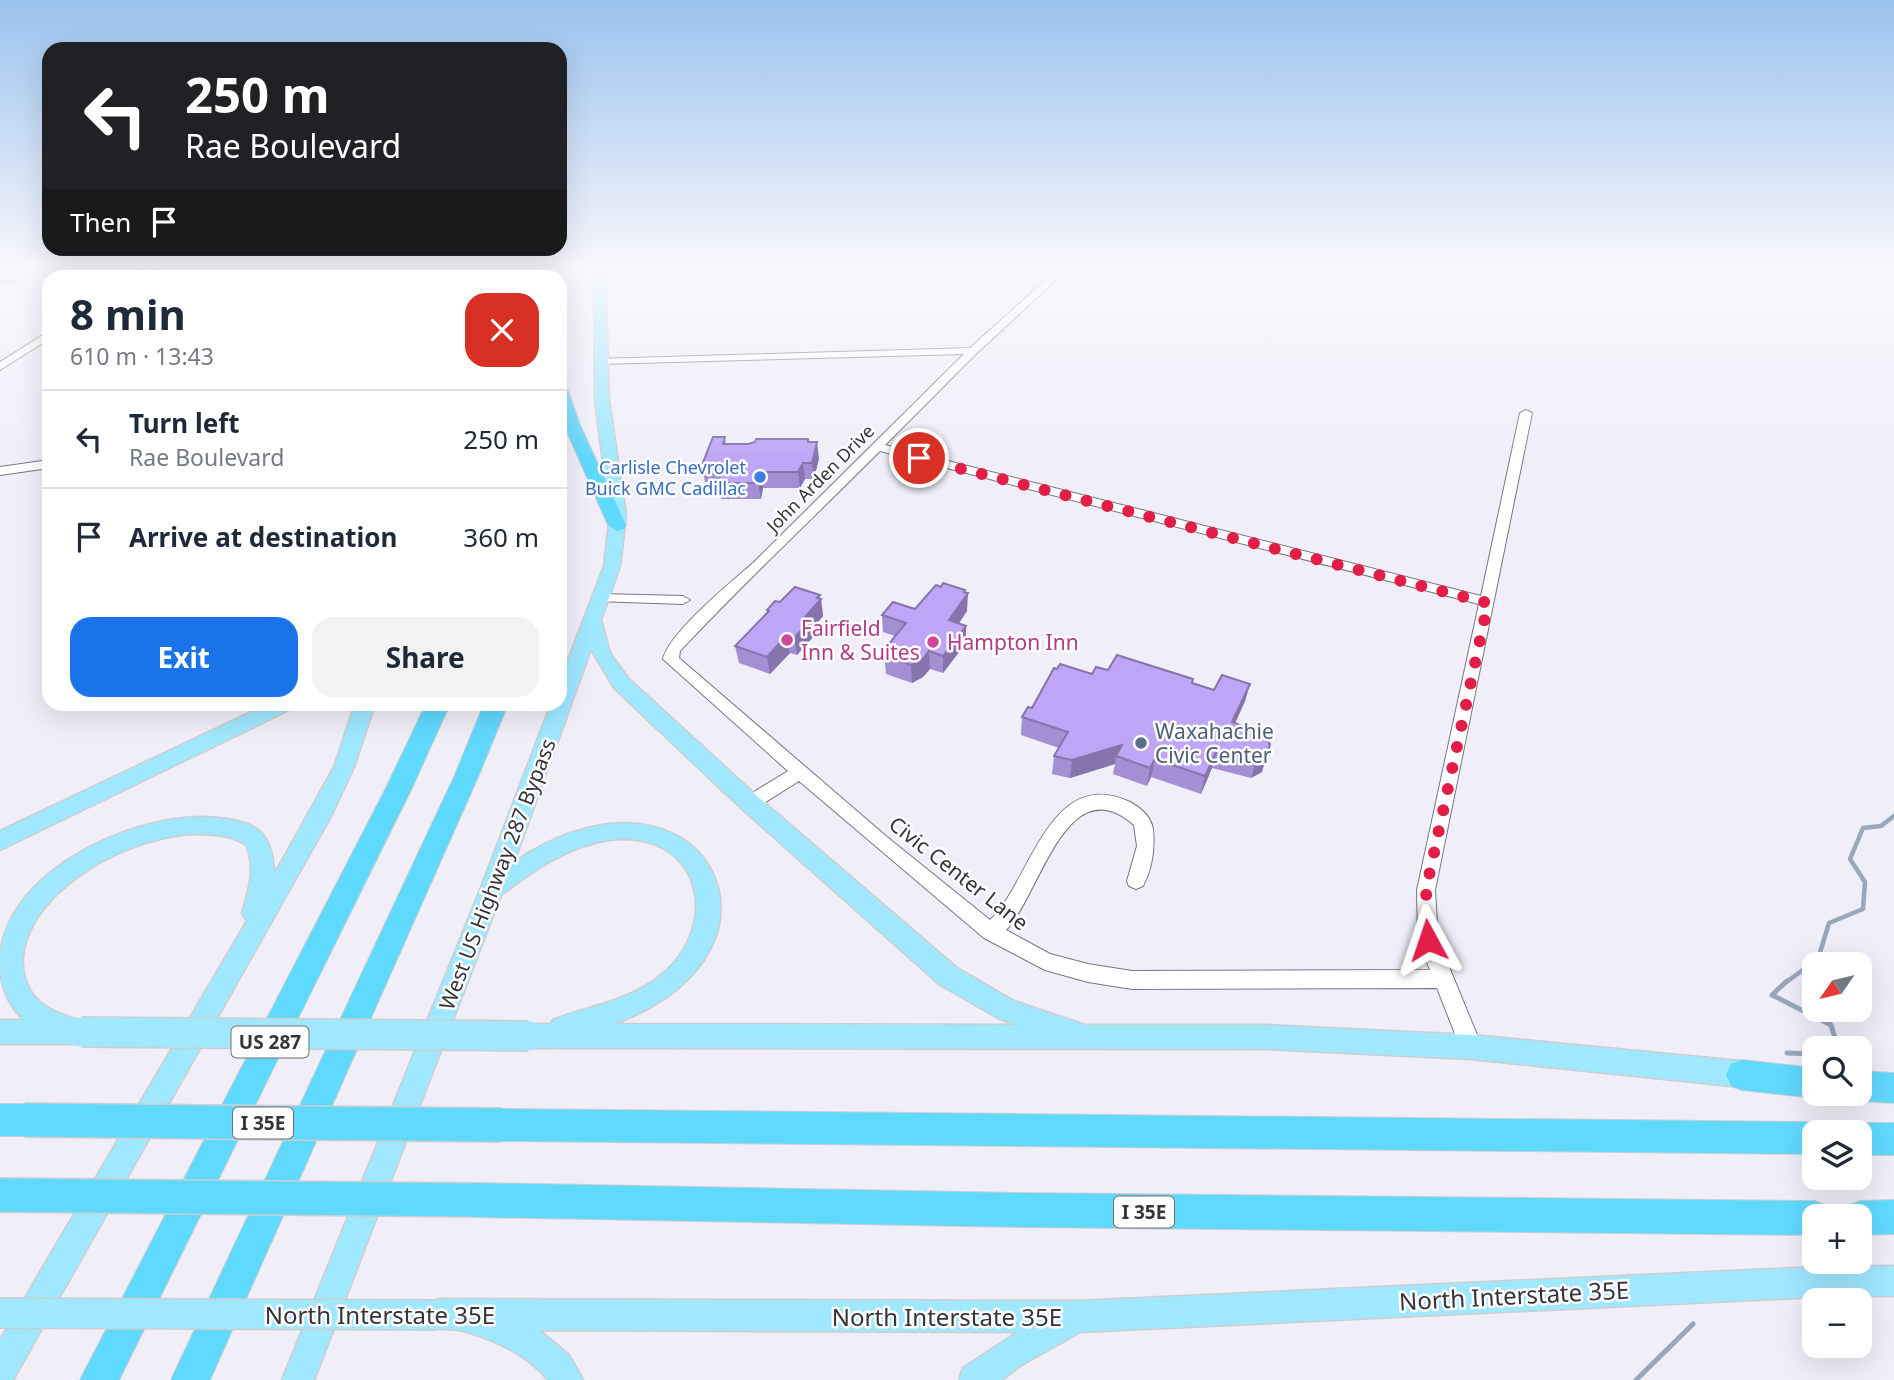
<!DOCTYPE html>
<meta charset="utf-8">
<style>
body{margin:0;font-family:"Noto Sans",sans-serif;background:#f2f2f3;color:#1f2937;height:100vh;display:flex;flex-direction:column;font-size:26px;white-space:nowrap}
*{box-sizing:border-box;margin:0}
p{font-size:23px;color:#747a83}
.icon{flex:none;width:38px;height:38px;fill:none;stroke:currentColor;stroke-width:2;stroke-linecap:round;stroke-linejoin:round}
.map{position:relative;flex:1;overflow:hidden}
.details{position:absolute;left:42px;top:270px;width:525px;height:441px;display:flex;flex-direction:column;background:#fff;border-radius:21px;box-shadow:0 7px 28px #0002}
.details>*{flex:none}
.hud{position:absolute;left:42px;top:42px;width:525px;height:214px;border-radius:21px;box-shadow:0 7px 28px #0002;background:#202124;color:#fff;overflow:hidden}
.needle{width:46px;rotate:236deg}
.fabs{position:absolute;left:1802px;top:952px;display:grid;gap:14px}
.fabs a{display:grid;place-items:center;width:70px;height:70px;border-radius:14px;background:#fff;box-shadow:0 7px 28px #0002;font-size:35px}
.pin{position:absolute;display:grid;place-items:center;width:60px;height:60px;color:#fff;margin:-30px;border:4px solid #fff;border-radius:50%;box-shadow:0 2px 7px #0007}
.me{position:absolute;width:77px;margin:-38px;rotate:355deg;stroke-linejoin:round;filter:drop-shadow(0 0 5px #0008)}
.turn{display:flex;align-items:center;gap:24px;height:147px;padding:0 28px;font-size:32px}
.turn .icon{width:91px;height:91px;stroke-width:2.5}
.turn b{display:block;font-size:49px;line-height:60px}
.then{display:flex;align-items:center;height:66px;padding:0 28px;background:#0003;gap:14px;font-size:26px}
.round{display:grid;place-items:center;flex:none;width:74px;height:74px;border-radius:21px;background:#f2f2f3}
.summary{display:flex;align-items:center;justify-content:space-between;height:119px;padding:0 28px}
h1{font-size:42px;font-weight:700;line-height:52px}
.button{display:flex;gap:14px;margin-top:auto;padding:14px 28px}
.button a{flex:1;height:80px;border-radius:21px;background:#1a73e8;color:#fff;font-size:28px;font-weight:700;line-height:80px;text-align:center}
.button a+a{background:#f2f2f3;color:#1f2937}
ul{padding:0;list-style:none}
li{display:flex;align-items:center;gap:21px;height:98px;padding:0 28px;border-top:2px solid #e0e1e3}
li div{flex:1}
li b{display:block;font-size:26px}
li em{font-style:normal}
.map>svg:first-child{display:block}
.lines{fill:none;stroke-linecap:round;stroke-linejoin:round}
.stream-far1{stroke:#98a7bc;stroke-width:4.5}
.stream{stroke:#98a7bc;stroke-width:5}
.minor-casing{stroke:#797780;stroke-width:2}
.major-casing{stroke:#cfcecf;stroke-width:3}
.highway-casing{stroke:#cfcecf;stroke-width:2}
.minor{fill:#fff;fill-rule:evenodd}
.major{fill:#a0e8ff;fill-rule:evenodd}
.highway{fill:#60d9ff;fill-rule:evenodd}
.major-bridge-casing{stroke:#cfcecf;stroke-width:32;stroke-linecap:butt}
.highway-bridge-casing{stroke:#cfcecf;stroke-width:36;stroke-linecap:butt}
.major-bridge{stroke:#a0e8ff;stroke-width:29}
.highway-bridge{stroke:#60d9ff;stroke-width:33}
.wall{fill:#a48ed4}
.shaded-wall{fill:#8674ac}
.building{fill:#bfa5f6;stroke:#8674ac;stroke-width:2}
.route{stroke:#e11d48;stroke-width:12;stroke-dasharray:0 21.6}
.shop-dot{fill:#3f7fe0;stroke:#fdfcfe;stroke-width:2.5}
.hotel-dot{fill:#d1479c;stroke:#fdfcfe;stroke-width:2.5}
.service-dot{fill:#5c6f8a;stroke:#fdfcfe;stroke-width:2.5}
.labels{text-anchor:middle;dominant-baseline:central;stroke-width:5;stroke-linejoin:round;paint-order:stroke}
.far-shop-label{font-size:18px;fill:#366cbe;stroke:#fdfcfe;text-anchor:end}
.far-street-label{font-size:18px;fill:#353437;stroke:#fdfcfe}
.shield{fill:#fdfcfe;stroke:#717073;stroke-width:2}
.shield-label{font-size:19px;font-weight:bold;fill:#353437}
.hotel-label{font-size:21px;fill:#b23c85;stroke:#fdfcfe;text-anchor:start}
.service-label{font-size:21px;fill:#4e5e75;stroke:#fdfcfe;text-anchor:start}
.street-label{font-size:21px;fill:#353437;stroke:#fdfcfe}
.near-street-label{font-size:24px;fill:#353437;stroke:#fdfcfe}
</style>
<div class="map">
<svg width="1894" height="1380" viewBox="0 0 1894 1380">
<rect width="100%" height="100%" fill="#f0eef8"/>
<g class="lines">
<path class="stream-far1" d="M1785 983 1818 959 1829 923 1863 909 1865 882 1850 859 1863 828 1881 826 1894 816"/>
<path class="stream" d="M1787 981 1772 995 1831 1025 1836 1041 1846 1044V1048
M1787 1053 1815 1054
M1636 1380 1693 1324"/>
<defs>
<path id="minor" d="M142 268H154L138 276H127Z
M1059 268H1069L977 353 885 445 1481 596 1520 413 1526 410 1532 413 1435 890 1438 940 1482 1047 1479 1054 1471 1057 1463 1054 1437 988 1132 989 1088 982 1045 970 984 938 799 781 756 808H744L741 803 744 798 788 771 663 659C669 633 731 582 753 563L964 354 601 364 597 363V359L970 348ZM880 451 1479 604 1417 890 1418 940 1430 970 1132 971 1088 964 1050 954 1006 930C1040 896 1066 765 1134 825L1137 846 1127 881 1129 886 1136 889 1143 886C1152 869 1155 849 1153 829 1151 817 1141 808 1130 802 1049 764 1031 882 990 920L887 837 679 658 680 651C744 583 813 518 880 451Z
M0 275H49L53 276H49V281H0Z
M49 331V339L0 370V362Z
M49 460V468L0 475V467Z
M601 594 683 596 690 600 683 604 596 601 594 598 596 595Z"/>
<path id="major" d="M594 268H605L609 400 626 515 620 566 601 620 610 653 628 678 758 797 957 968 1014 1001 1085 1025H1265L1471 1035 1751 1062 1760 1066 1764 1075 1760 1084 1751 1088 1471 1059 1265 1049 528 1048 519 1044 515 1036 519 1028 528 1024H551L553 1020C588 1006 625 1002 656 979 725 928 702 828 609 840 568 846 533 871 501 895L314 1380H282L480 890 551 704H560V681L604 566 610 515 595 400ZM591 649 614 688 742 809 939 984 998 1018 1017 1025 614 1024C815 951 703 736 514 862Z
M268 704H294L291 709 0 850V831Z
M355 704H375L354 767 330 818 13 1380H0V1340L247 921 242 913C249 890 256 868 246 845 232 835 217 835 200 834 136 833 33 885 23 955 21 973 27 991 41 1003 55 1014 74 1018 90 1024L94 1032 90 1040 81 1044H0V1020H24C8 1005 0 985 0 963 0 875 127 816 203 817 221 818 245 819 259 831 271 841 274 861 274 875L334 767Z
M1839 1266H1894V1296H1839L1080 1332 1020 1366 1002 1380H959L963 1368 1018 1332 539 1330 569 1355 583 1380H548C528 1355 495 1340 464 1331 451 1328 440 1331 427 1326L422 1315 427 1304 438 1299 1076 1301Z"/>
<path id="highway" d="M527 268H540L542 276H529Z
M560 386 568 391 580 425 626 525 624 529 617 531 608 525 560 416Z
M426 704H450L411 790 119 1380H80L385 790Z
M484 704H508L478 777 210 1380H171L454 777Z
M1742 1060 1815 1068V1094H1826L1815 1098 1742 1090 1731 1086 1726 1075 1731 1064Z
M1860 1071 1894 1073V1103L1860 1101 1849 1097 1847 1094H1860Z
M0 1104H25L37 1109 41 1120 37 1131 25 1136H0Z
M501 1109 1815 1122 1827 1126 1829 1132H1815V1154L501 1141 489 1136 485 1125 489 1114Z
M1860 1123H1894V1155H1860V1132H1846L1848 1127Z
M474 1183 1020 1193 1815 1201 1827 1206 1832 1216H1815V1235L1020 1227 474 1217 462 1212 457 1200 462 1188Z
M1894 1200V1234L1860 1235V1216H1843L1848 1206 1860 1201Z"/>
</defs>
<use href="#minor" class="minor-casing"/>
<use href="#major" class="major-casing"/>
<use href="#highway" class="highway-casing"/>
<use href="#minor" class="minor"/>
<use href="#major" class="major"/>
<use href="#highway" class="highway"/>
<defs>
<path id="major-bridge" d="M81 1032 528 1036
M0 1313 438 1315"/>
<path id="highway-bridge" d="M25 1120 501 1125
M0 1195 474 1200"/>
</defs>
<use href="#major-bridge" class="major-bridge-casing"/>
<use href="#highway-bridge" class="highway-bridge-casing"/>
<use href="#major-bridge" class="major-bridge"/>
<use href="#highway-bridge" class="highway-bridge"/>
</g>
<path class="wall" d="M725 437 726 444 808 442 819 458 814 479H805L800 488H763L761 499H721L718 482H705L702 465Z
M965 592 967 611 959 623 966 643 943 673 930 669 923 677 912 683 886 674 884 652 895 636 883 632 882 615 915 609Z
M820 595V599H821L823 616 812 629 813 637 797 655 790 653 770 674 739 663 735 646 767 613V610L780 602Z
M1108 670 1193 679V683L1214 690 1250 684 1245 701 1235 723 1262 772 1251 778 1212 768 1201 794 1151 777 1147 786 1113 774 1115 764 1070 778 1052 774 1054 756 1059 748 1021 735 1022 717 1032 708 1092 674Z"/>
<path class="shaded-wall" d="M817 442 819 458 814 479 812 463Z
M803 463 805 479 800 488 798 472Z
M761 472 763 488 761 499 758 483Z
M965 590V597L968 593 967 611 949 638V620Z
M820 595V600L821 599 823 616 812 629 813 637 797 655 794 638 805 617Z
M966 626V643L943 673V656Z
M787 635 790 653 770 674 767 657Z
M929 651 930 669 923 677 912 683 911 665Z
M1250 684 1245 701 1228 739 1232 722Z
M1122 745 1116 756 1115 764 1070 778 1072 760Z
M1217 750 1212 768 1201 794 1205 776Z
M1267 755 1262 772 1251 778 1256 761Z
M1155 759 1151 777 1147 786 1150 768Z"/>
<path class="building" d="M713 437H725L723 444H748L755 442 756 439H808V442H817L812 463H803L798 472H761L758 483H718L723 465H702Z
M943 583 965 590 964 592 968 593 949 620 966 626 943 656 929 651 923 659 911 665 885 656 888 653 884 652 888 645 906 623 882 615 893 602 915 609 936 585 941 587Z
M795 587 820 595 817 598 821 599 805 617 811 620 794 638 787 635 767 657 735 646 769 611 767 610 775 601 780 602Z
M1117 655 1193 679 1192 683 1214 690 1222 675 1250 684 1232 722 1261 733 1270 744 1267 755 1256 761 1217 750 1205 776 1155 759 1150 768 1116 756 1122 745 1072 760 1054 756 1068 732 1022 717 1028 707 1032 708 1054 668 1057 669 1060 664 1092 674 1096 667 1108 670Z"/>
<linearGradient id="sky" x2="0" y2="1"><stop stop-color="#99c2ed"/><stop offset="0.58" stop-color="#f8f7fc"/><stop offset="1" stop-color="#f8f7fc" stop-opacity="0"/></linearGradient>
<rect width="1894" height="461" fill="url(#sky)"/>
<g class="lines">
<path class="route" d="M919 458 1488 603 1426 890 1428 940"/>
</g>
<circle class="shop-dot" cx="760" cy="477" r="7"/>
<g class="hotel-dot">
<circle cx="787" cy="640" r="7"/>
<circle cx="933" cy="642" r="7"/>
</g>
<circle class="service-dot" cx="1141" cy="743" r="7"/>
<g class="labels">
<g class="far-shop-label">
<text x="746" y="467">Carlisle Chevrolet<tspan x="746" dy="21">Buick GMC Cadillac</tspan></text>
</g>
<g class="far-street-label">
<text transform="translate(820 478) rotate(-45)">John Arden Drive</text>
</g>
<g class="shield">
<rect x="231.5" y="1026.5" width="77" height="31" rx="5"/>
<rect x="233" y="1107.5" width="60" height="31" rx="5"/>
<rect x="1114" y="1196.5" width="60" height="31" rx="5"/>
</g>
<g class="shield-label">
<text x="270" y="1042">US 287</text>
<text x="263" y="1123">I 35E</text>
<text x="1144" y="1212">I 35E</text>
</g>
<g class="hotel-label">
<text x="801" y="628">Fairfield<tspan x="801" dy="24">Inn &amp; Suites</tspan></text>
<text x="947" y="642">Hampton Inn</text>
</g>
<g class="service-label">
<text x="1155" y="731">Waxahachie<tspan x="1155" dy="24">Civic Center</tspan></text>
</g>
<g class="street-label">
<text transform="translate(959 873) rotate(38)">Civic Center Lane</text>
<text transform="translate(497 874) rotate(-69)">West US Highway 287 Bypass</text>
</g>
<g class="near-street-label">
<text transform="translate(1514 1295) rotate(-3)">North Interstate 35E</text>
<text x="380" y="1314">North Interstate 35E</text>
<text x="947" y="1316">North Interstate 35E</text>
</g>
</g>
</svg>
<div class="fabs">
<a><svg class="needle" viewBox="-14 -14 28 28"><path d="M0-13l5 13h-10z" fill="#e53935"/><path d="M0 13l5-13h-10z" fill="#747a83"/></svg></a>
<a><svg class="icon" aria-label="search" viewBox="0 0 24 24"><circle cx="10" cy="10" r="6"/><path d="M15 15l6 6"/></svg></a>
<a><svg class="icon" aria-label="layers" viewBox="0 0 24 24"><path d="M12 4l9 5-9 5-9-5zM3 14l9 5 9-5"/></svg></a>
<a>+</a>
<a>−</a>
</div>
<div class="pin" style="left:919px;top:458px;background:#d93025"><svg class="icon" aria-label="arrive" viewBox="0 0 24 24"><path d="M6 21V4h12l-3 4 3 4H6"/></svg></div>
<svg class="me" style="left:1428px;top:940px" viewBox="-20 -20 40 40"><path d="M0-17L14 15 0 8-14 15z" fill="#e11d48" stroke="#fff" stroke-width="4"/></svg>
<div class="hud">
<div class="turn"><svg class="icon" aria-label="left" viewBox="0 0 24 24"><path d="M17 20v-9H6M10 6l-5 5 5 5"/></svg><div><b>250 m</b>Rae Boulevard</div></div>
<div class="then">Then<svg class="icon" aria-label="arrive" viewBox="0 0 24 24"><path d="M6 21V4h12l-3 4 3 4H6"/></svg></div>
</div>
<section class="details">
<div class="summary"><div><h1>8 min</h1><p>610 m · 13:43</p></div><a class="round" style="background:#d93025;color:#fff"><svg class="icon" aria-label="close" viewBox="0 0 24 24"><path d="M6 6l12 12M18 6L6 18"/></svg></a></div>
<ul>
<li><svg class="icon" aria-label="left" viewBox="0 0 24 24"><path d="M17 20v-9H6M10 6l-5 5 5 5"/></svg><div><b>Turn left</b><p>Rae Boulevard</p></div><em>250 m</em></li>
<li><svg class="icon" aria-label="arrive" viewBox="0 0 24 24"><path d="M6 21V4h12l-3 4 3 4H6"/></svg><div><b>Arrive at destination</b></div><em>360 m</em></li>
</ul>
<div class="button"><a>Exit</a><a>Share</a></div>
</section>
</div>
